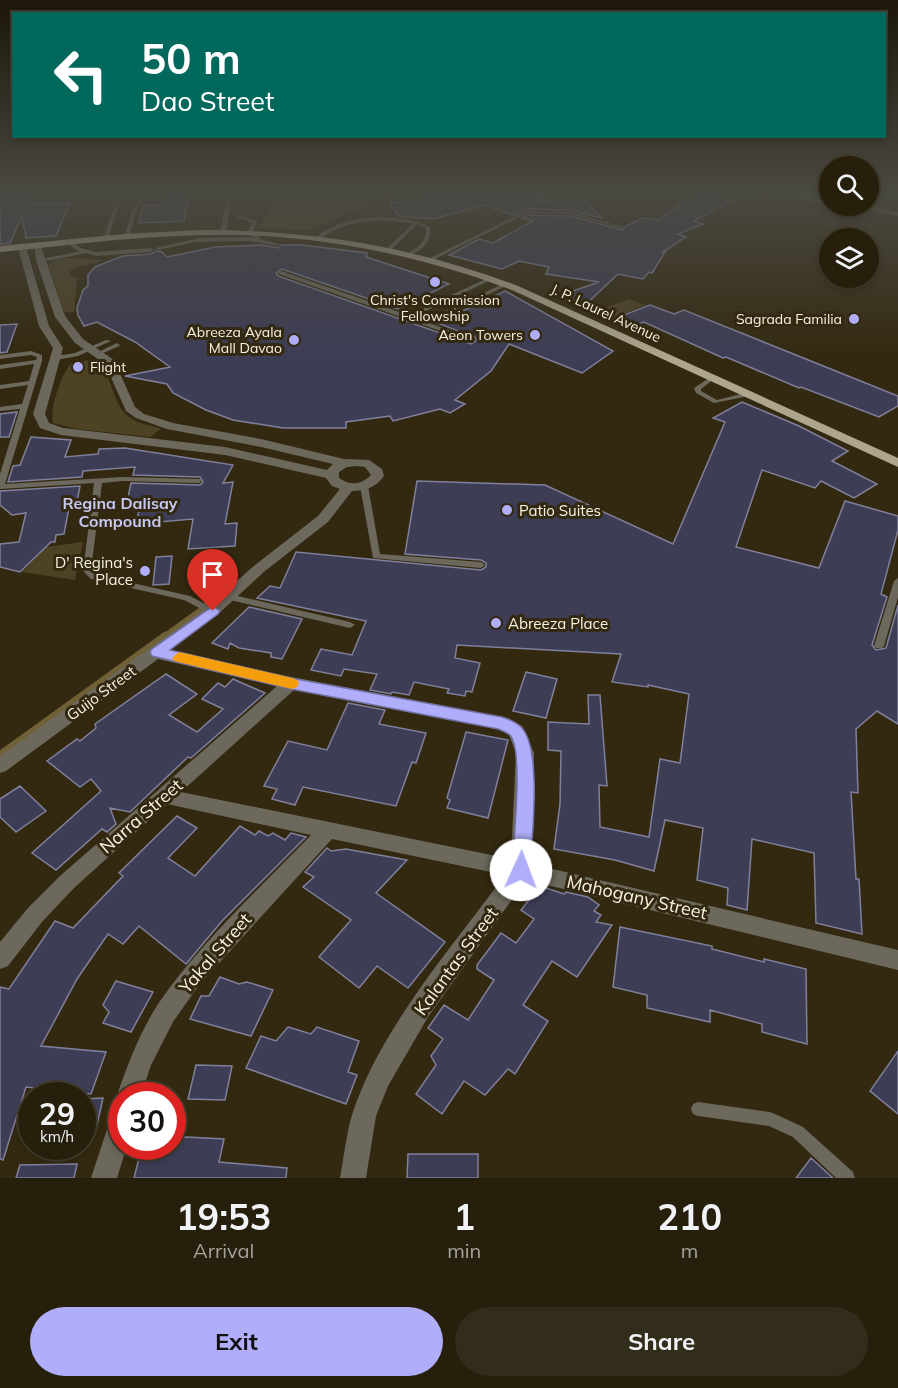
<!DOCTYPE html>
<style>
body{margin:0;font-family:Mulish,sans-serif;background:#322c1a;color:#f1f3f6;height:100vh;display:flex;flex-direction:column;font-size:22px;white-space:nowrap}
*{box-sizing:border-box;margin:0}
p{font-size:20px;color:#a4a29d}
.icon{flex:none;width:33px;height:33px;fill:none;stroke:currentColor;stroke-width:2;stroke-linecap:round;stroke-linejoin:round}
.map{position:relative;height:1178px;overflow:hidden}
.side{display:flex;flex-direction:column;background:#261f0c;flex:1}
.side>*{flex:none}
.top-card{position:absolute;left:12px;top:12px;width:874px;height:126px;border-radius:0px;box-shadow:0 3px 9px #0003,0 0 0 2px #423d2d;background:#00695c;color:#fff;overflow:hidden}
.fabs{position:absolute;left:819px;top:156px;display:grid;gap:12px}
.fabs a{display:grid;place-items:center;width:60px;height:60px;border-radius:50%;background:#261f0c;box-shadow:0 3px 9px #0003,0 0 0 2px #423d2d;font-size:30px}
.speed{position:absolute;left:18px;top:1082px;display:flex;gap:12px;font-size:30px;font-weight:700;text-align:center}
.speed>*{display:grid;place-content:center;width:78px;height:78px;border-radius:50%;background:#261f0c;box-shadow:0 3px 9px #0003,0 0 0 2px #423d2d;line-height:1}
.speed small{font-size:15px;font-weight:400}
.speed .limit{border:9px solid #d22;background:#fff;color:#111}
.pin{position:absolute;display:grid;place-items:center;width:51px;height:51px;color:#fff;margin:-62px -26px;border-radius:50% 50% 50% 0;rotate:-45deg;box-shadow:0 0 6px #0007}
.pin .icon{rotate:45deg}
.me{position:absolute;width:66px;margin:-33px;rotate:2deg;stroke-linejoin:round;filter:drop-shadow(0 0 4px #0008)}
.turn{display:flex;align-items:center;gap:21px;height:126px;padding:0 30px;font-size:27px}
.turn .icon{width:78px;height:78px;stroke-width:2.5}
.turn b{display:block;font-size:42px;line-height:51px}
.eta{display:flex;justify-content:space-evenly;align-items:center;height:102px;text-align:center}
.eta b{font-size:36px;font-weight:700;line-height:42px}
.primary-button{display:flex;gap:12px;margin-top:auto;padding:12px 30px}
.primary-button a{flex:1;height:69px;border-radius:36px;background:#b0aefa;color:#111;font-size:24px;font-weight:700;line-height:69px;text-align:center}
.primary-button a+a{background:#322c1a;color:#f1f3f6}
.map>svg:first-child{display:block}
.green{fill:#4d4224}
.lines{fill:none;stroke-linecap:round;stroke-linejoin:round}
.stream-far1{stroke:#6f6036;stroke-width:5}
.stream{stroke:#6f6036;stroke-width:6}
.building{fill:#3d3d55;stroke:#80809c;stroke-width:1.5}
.service{fill:#6c685c;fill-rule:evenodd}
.minor{fill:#6c685c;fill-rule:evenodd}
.primary{fill:#aea58d;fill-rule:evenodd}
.route{fill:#b0aefa;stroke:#7271a2;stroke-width:1.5}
.slow{fill:#f59e0b}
.poi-dot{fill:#b0aefa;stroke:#332910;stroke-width:2}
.labels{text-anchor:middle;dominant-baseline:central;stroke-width:6;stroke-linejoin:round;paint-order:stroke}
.far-poi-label{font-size:14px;fill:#f8f2e3;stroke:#332910;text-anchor:end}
.far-street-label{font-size:14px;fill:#f8f2e3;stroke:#332910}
.poi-label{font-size:15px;fill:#f8f2e3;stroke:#332910;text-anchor:start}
.street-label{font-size:15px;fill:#f8f2e3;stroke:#332910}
.neighbourhood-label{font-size:16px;font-weight:bold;fill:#c7c7f3;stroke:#332910}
.near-street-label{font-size:18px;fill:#f8f2e3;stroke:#332910}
</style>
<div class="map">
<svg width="898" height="1178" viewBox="0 0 898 1178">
<rect width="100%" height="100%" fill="#332910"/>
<path class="green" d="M278 192H393L310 230 258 228Z
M66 258 103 260C93 266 80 263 70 271L71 276 77 278 74 312H64L48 265 53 260Z
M629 299 645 305 616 317 600 310Z
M90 360C115 369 109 402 129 417 138 424 151 425 161 429L150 437 77 429 53 423C49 410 62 371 72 363Z
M83 542 75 580 22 572 36 558 39 548Z"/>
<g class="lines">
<path class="stream-far1" d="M163 637 207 605 231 583"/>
<path class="stream" d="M0 754 165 635"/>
</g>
<path class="building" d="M0 192H40L32 204 70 203 56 236 26 238 22 216 10 243 0 244Z
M166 192H190L184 221 139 223 143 206 161 205Z
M416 192H556L535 201 584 199 601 218 570 210 526 209 513 215 485 205 433 219 398 216 390 203 421 201Z
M697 193 734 199 694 221 703 224 678 234 686 237 663 252H665L652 273 649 272 643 279 618 274 584 306 561 295 599 282 546 274 549 267 519 261 502 269 449 255 479 239 493 243 533 221 523 218 528 215 570 216 623 230 626 226 643 218 658 220Z
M261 245 279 248 281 245H302L367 253 366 257 449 284 398 309 282 269 276 273 278 276 471 344 477 340 475 337 437 323 505 291 613 351 582 373 509 344 491 371 455 400 465 404 450 413 440 409 393 421 390 416 346 422V428H283L233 420 206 410 173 393 167 384 125 376 170 367 135 342 97 322 84 326 78 315 77 308 83 290 88 286V275L95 267 110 261 123 256 151 254 156 251 162 252 167 257 215 247Z
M650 305 674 314 684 310 898 396V406L879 417 801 387 799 388 726 357 723 358 644 322 630 327 613 319Z
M17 324 7 352 0 353V325Z
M742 402 799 426 848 451 832 461 877 484 854 498 821 481 815 488 762 470 736 547 819 568 845 501 898 516V530L881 594 887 597 872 645 876 650 886 648 898 605V724L877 711 856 729 858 793 851 792 856 879H859L862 934 816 923 814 853 752 839 747 910 727 905 728 888 697 880 703 828 665 820 654 871 615 860 554 849 560 804 561 751 548 750V722L589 724 588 695H600L607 786 599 785 600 827 649 837 660 759 680 763 689 694 648 685V687L612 682 621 654 457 645 455 658 480 663 472 692 466 691 465 696 447 693 449 689 414 682 409 695 392 692 391 694 370 690 377 674 344 669 341 676 311 670 321 649 352 655 366 621 257 598 270 586 280 588 296 552 481 570 486 567V563L481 560 405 554 417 481 545 485 673 544 725 422 713 418Z
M17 412 9 437H0V414Z
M31 437 71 440 65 457 98 454 99 449 125 448 233 465 223 483 233 482 225 524 237 523 235 546 188 549 193 519 136 524 141 501 127 502 131 483 200 485 203 482 200 477 133 475 135 467 83 471 82 477 8 482 13 466 20 465Z
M80 486 76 507 69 508 64 534 56 535 55 542H51L20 572 0 567V544L19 542 26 513 12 515 0 505V491Z
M172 556 169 584 153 585 156 557Z
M249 607 302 619 282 659 271 657V653L239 648 230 643 228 649 212 643Z
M526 672 557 679 546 718 513 711Z
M166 674 197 694 169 715 197 732 223 709 202 699 218 683 225 687 233 679 265 693 191 758 188 757 130 812 110 808 116 824 107 832 102 829 56 870 32 853 101 791 91 779 80 787 47 761 77 739 80 741 96 728 95 724Z
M348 703 385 710 379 724 426 733 416 763 412 762 396 806 303 787 295 805 272 799 277 789 264 786 288 741 327 750Z
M466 732 508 740 488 818 447 808 450 800 447 798Z
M20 786 46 811 16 832 0 817V799Z
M177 816 197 828 168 858 195 876 240 826 255 835 259 831 268 836 273 833 285 840 291 833 306 837 222 921 186 964 139 926 123 944 108 934 77 979 41 1046 106 1052 91 1094 26 1087 3 1160 0 1159V987L9 989 55 921 73 928 123 876 119 873Z
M327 848 331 851 346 849 407 860 376 893 445 942 408 988 377 966 359 988 319 957 351 920 303 887 314 877 305 872Z
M540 886 564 894 566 892 588 897 599 905 594 911 601 915 596 922 612 925 577 977 552 961 523 1005 548 1021 515 1074 508 1069 485 1095 464 1081 442 1114 416 1094 436 1065 431 1056 443 1039 428 1028 444 1005 468 1020 494 980 477 969V965L501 933 516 943 534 919 521 910Z
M620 927 712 946V949L764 962V959L806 969 807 1044 762 1032V1024L710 1010V1022L647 1008V995L613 987Z
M220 977 239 984 247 982 273 990 251 1036 190 1019 201 996H209Z
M116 981 153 992 131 1032 103 1023 109 1012 103 1005Z
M288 1027 311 1034 317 1027 359 1041 348 1072 357 1075 346 1104 246 1068 261 1036 276 1041Z
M898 1051V1114L870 1091Z
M196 1065 232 1066 225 1100 188 1099Z
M103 1098 95 1134H82V1099Z
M186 1137 224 1139 219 1162 287 1168 286 1178H134L142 1146H172V1138Z
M408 1154H478V1178H407Z
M811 1158 833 1178H796Z
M77 1164 74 1178H16L20 1165Z"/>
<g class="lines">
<path class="service" d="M144 192H148L136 211 129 237 124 238 132 211Z
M228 192H232L226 233 223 235 220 233Z
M114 206 118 207 108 239 103 240Z
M526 211 570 212 624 227 622 228 570 214 527 213 433 260 428 259Z
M235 214 257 221 253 233 260 237 261 238 259 239 279 244V246L250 241 195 242 158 250 155 248 200 238 250 237 256 239 247 233 252 223 235 216Z
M378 217C395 218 416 218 430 227 432 240 423 252 410 254V252C420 246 427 240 426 228L417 224 392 249H388V247L413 224C378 218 350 218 320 239L315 238C333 223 355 218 378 217Z
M70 240 80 248 96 252 151 248 154 250 151 252 96 256 87 253 40 262 37 260 81 251 76 250 68 243 67 242Z
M281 271 408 315 490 277 495 278 413 317 424 321 505 283 510 284 429 323 474 339 475 340 472 342 279 274 278 273Z
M106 340 111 341 78 356 56 360 53 358 56 356 75 353Z
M117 343 120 345 119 346 99 355 94 354Z
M31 351 42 355V361L5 484 123 477 200 479 201 481 200 483H197L123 481 102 483 91 570 97 575 190 596 215 609 217 611 215 613H209L184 600 91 579 83 571 94 483 0 489V474L20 409 0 411V407L22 404 28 385 0 389V385L29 381 34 364 0 369V365L36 360 37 357 31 355 0 359V355Z
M712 376 715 378 714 379 701 389V391L717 400 749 392 752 394 749 396 714 403 696 393 694 388Z
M361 484H367L368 486 380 554 481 562 485 565 481 568 373 558 360 486Z
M898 578V597L884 646 882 648H876L874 646 894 581Z
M229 594 350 622 355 625 350 628 226 599 224 597 226 595Z
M698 1102 770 1112 775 1114 803 1127 853 1172 855 1178H836L793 1137 769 1126 698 1116 693 1114 691 1109 693 1104Z"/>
<path class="minor" d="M753 192H774L830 200V204Z
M850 206H864L898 212V216Z
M34 244 41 246 65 316 83 339 114 360 135 407 144 414 173 423 261 439 344 459 369 460 382 469 384 476C376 487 366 491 352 491L328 522 265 571 217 615 170 650 291 677 508 718 522 726 534 753 531 864 898 950V970L526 880 428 1017 388 1086 376 1116 366 1178H340C344 1157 346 1135 352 1115 379 1030 452 947 505 875L332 839 199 985 173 1022 151 1065 141 1095H122L120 1104 117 1095C128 1064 140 1032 158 1004 201 942 259 889 311 835L167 804 74 888 42 922 8 966 0 969V942L28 908 60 876 277 686 158 659 6 771 0 773V756L207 607 255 565 318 516 340 489 332 486 326 478 225 455 61 435 40 428 33 414 53 348 39 326 18 247 22 244 26 247 49 326 63 348 45 414 49 423 63 428 225 447 327 470 333 464 261 447 167 429 136 418 126 411 105 364 75 343 55 317 36 260ZM357 466 365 467 371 475C361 485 350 486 339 478V472L347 467ZM294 690 498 729 509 735 516 753 511 859 181 792Z
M122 1108V1146H127L117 1178H91L113 1111Z"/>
<path class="primary" d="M199 230C312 230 412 246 518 286L898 458V467L512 290C424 257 335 238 241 235 160 233 80 244 0 252V246L124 234Z"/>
</g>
<linearGradient id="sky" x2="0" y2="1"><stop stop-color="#1c1709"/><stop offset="0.54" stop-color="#4a4942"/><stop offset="1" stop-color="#4a4942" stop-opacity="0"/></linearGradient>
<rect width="898" height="357" fill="url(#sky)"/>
<path class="route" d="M213 606 220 611 218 614 170 650 291 678 502 717C508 719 518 723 522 728 542 751 532 837 530 870L528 876 521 878 515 876 512 870C513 846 524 750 510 735 507 733 501 730 498 729L291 689 152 656 150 652 152 649Z"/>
<path class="slow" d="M179 652 292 678 297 680 299 683 297 687 292 689 174 661 172 658Z"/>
<g class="poi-dot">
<circle cx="435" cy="282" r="6"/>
<circle cx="854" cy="319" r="6"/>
<circle cx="535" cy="335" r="6"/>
<circle cx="294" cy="340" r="6"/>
<circle cx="78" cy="367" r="6"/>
<circle cx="507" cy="510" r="6"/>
<circle cx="145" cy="571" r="6"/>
<circle cx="496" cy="623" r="6"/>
</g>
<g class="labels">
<g class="far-poi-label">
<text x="435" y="300" text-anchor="middle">Christ's Commission<tspan x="435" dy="16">Fellowship</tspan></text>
<text x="842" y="319">Sagrada Familia</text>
<text x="282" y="332">Abreeza Ayala<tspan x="282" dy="16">Mall Davao</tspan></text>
<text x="523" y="335">Aeon Towers</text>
<text x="90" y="367" text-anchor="start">Flight</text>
</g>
<g class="far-street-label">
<text transform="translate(606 313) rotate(25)">J. P. Laurel Avenue</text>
</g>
<g class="poi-label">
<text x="519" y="510">Patio Suites</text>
<text x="133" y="562" text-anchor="end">D' Regina's<tspan x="133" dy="17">Place</tspan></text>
<text x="508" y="623">Abreeza Place</text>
</g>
<g class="street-label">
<text transform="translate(101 693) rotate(-36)">Guijo Street</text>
</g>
<g class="neighbourhood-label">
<text x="120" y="503">Regina Dalisay<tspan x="120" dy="18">Compound</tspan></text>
</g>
<g class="near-street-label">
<text transform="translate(141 816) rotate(-41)">Narra Street</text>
<text transform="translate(637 897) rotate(13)">Mahogany Street</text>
<text transform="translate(215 953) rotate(-49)">Yakal Street</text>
<text transform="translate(456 961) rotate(-54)">Kalantas Street</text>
</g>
</g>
</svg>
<div class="fabs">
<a><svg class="icon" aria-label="search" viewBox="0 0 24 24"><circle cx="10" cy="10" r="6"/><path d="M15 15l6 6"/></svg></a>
<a><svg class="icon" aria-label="layers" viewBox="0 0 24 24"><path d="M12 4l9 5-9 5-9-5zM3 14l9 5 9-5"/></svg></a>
</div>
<div class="speed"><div>29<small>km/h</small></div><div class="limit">30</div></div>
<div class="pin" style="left:213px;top:611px;background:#d93025"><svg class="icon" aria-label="arrive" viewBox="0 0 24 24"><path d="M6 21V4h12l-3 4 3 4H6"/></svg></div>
<svg class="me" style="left:521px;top:870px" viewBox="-20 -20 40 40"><circle r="19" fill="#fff"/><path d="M0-13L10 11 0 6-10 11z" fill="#b0aefa"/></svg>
<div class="top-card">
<div class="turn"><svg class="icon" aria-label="left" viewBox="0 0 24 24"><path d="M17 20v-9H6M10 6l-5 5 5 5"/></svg><div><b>50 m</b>Dao Street</div></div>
</div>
</div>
<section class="side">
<div class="eta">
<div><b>19:53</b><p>Arrival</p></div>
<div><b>1</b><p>min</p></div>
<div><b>210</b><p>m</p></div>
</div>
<div class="primary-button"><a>Exit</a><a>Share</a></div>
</section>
